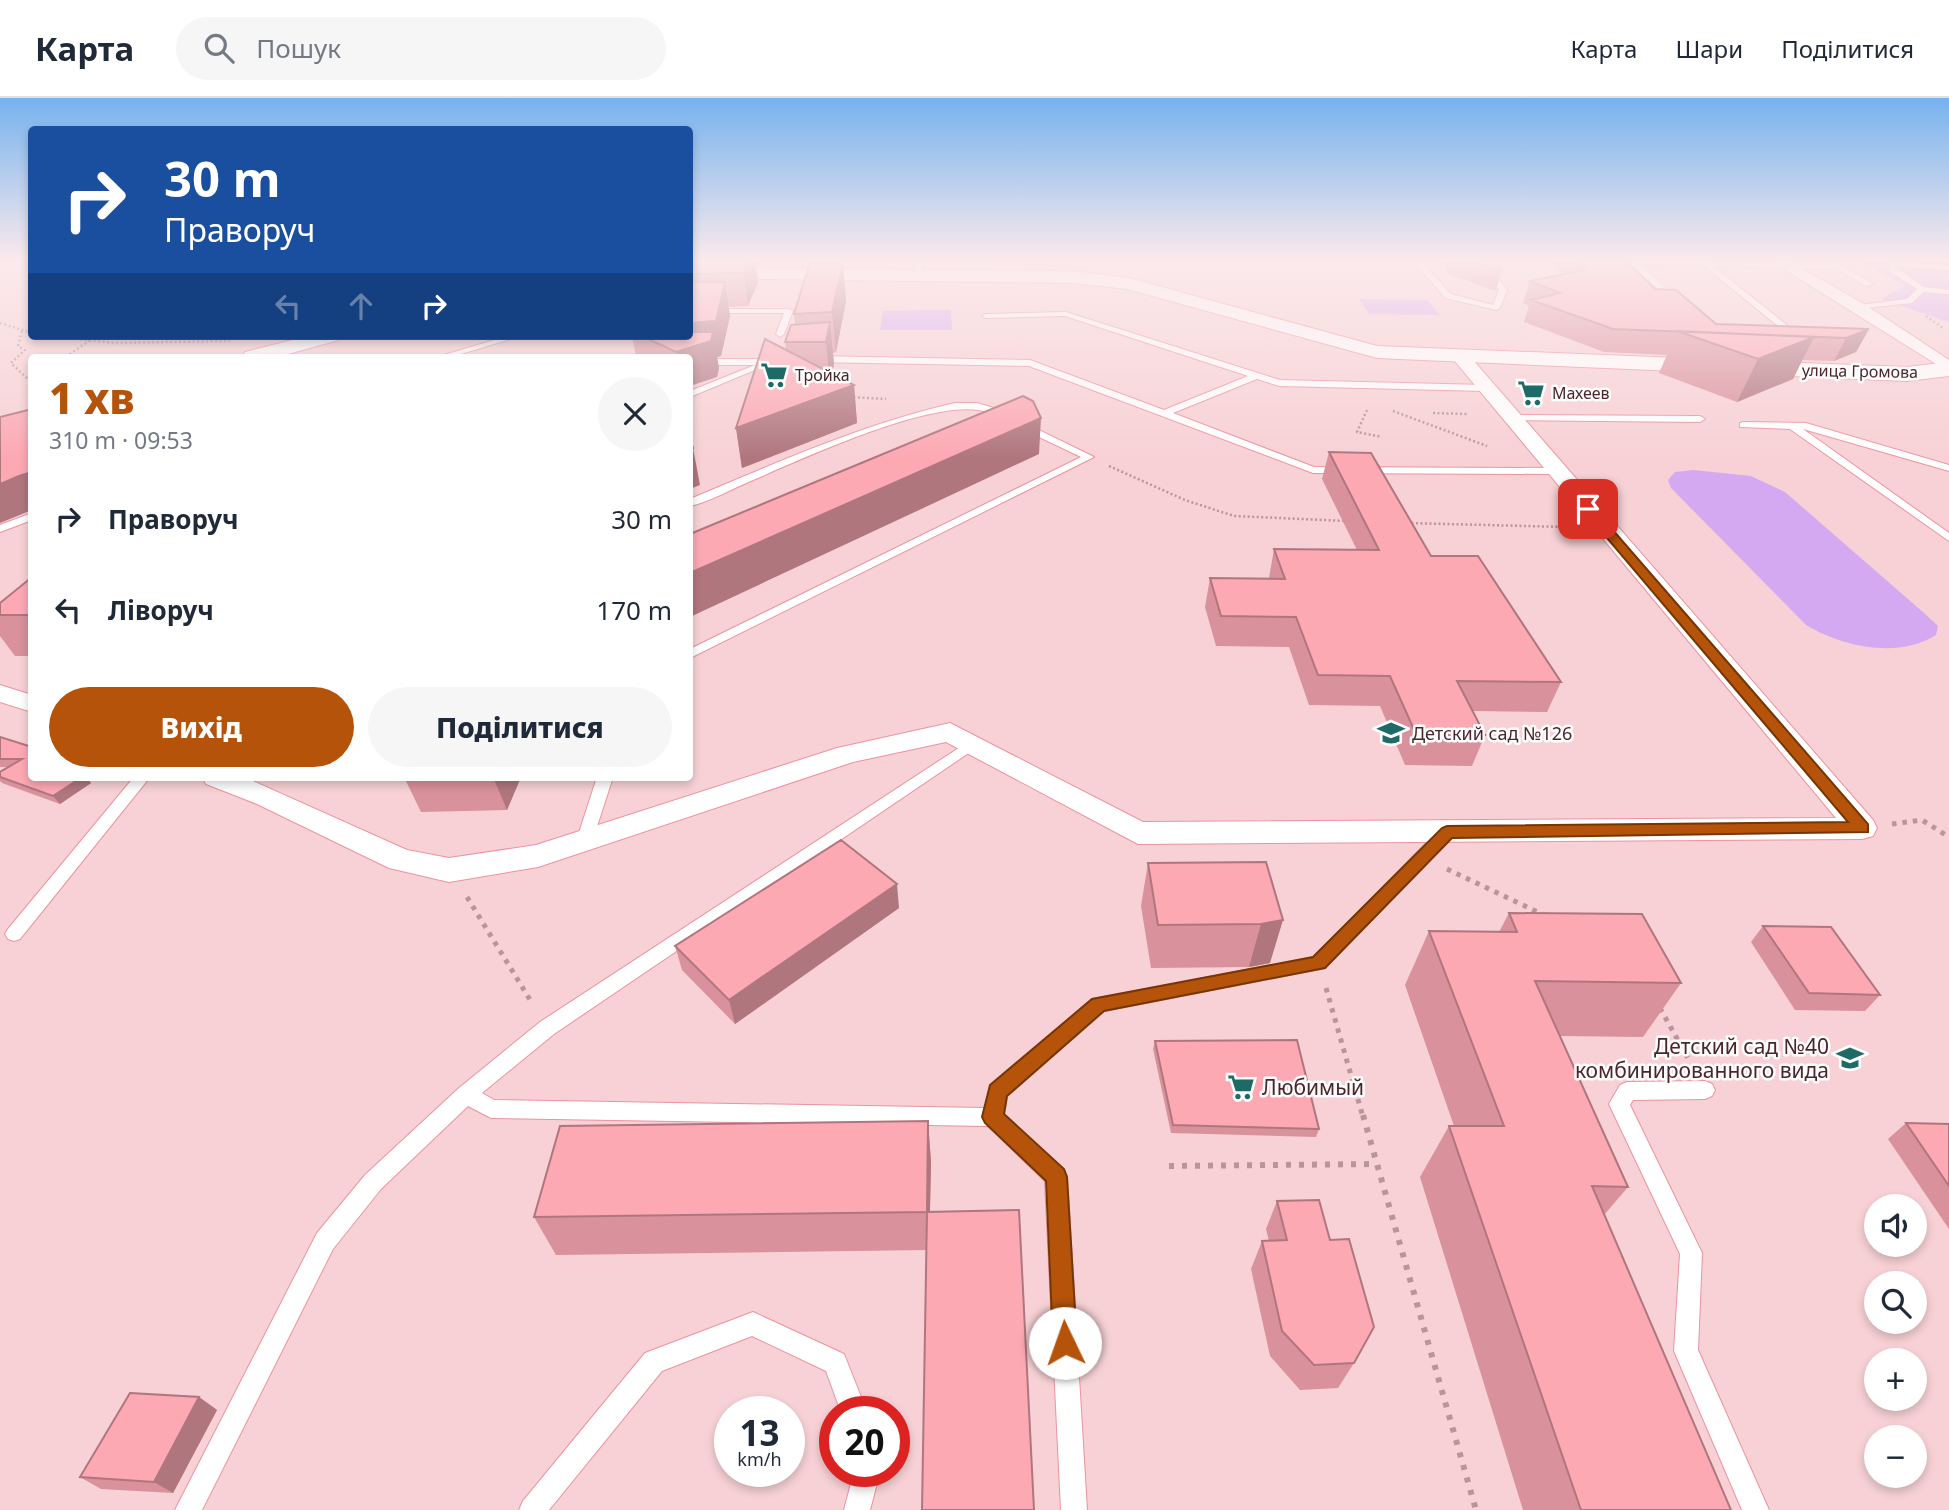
<!DOCTYPE html>
<html lang="uk">
<meta charset="utf-8">
<style>
body{margin:0;font-family:"Noto Sans",sans-serif;background:#f6f6f7;color:#1f2937;height:100vh;display:flex;flex-direction:column;font-size:26px;white-space:nowrap}
*{box-sizing:border-box;margin:0}
p{font-size:23px;color:#747a83}
.icon{flex:none;width:38px;height:38px;fill:none;stroke:currentColor;stroke-width:2;stroke-linecap:round;stroke-linejoin:round}
.map{position:relative;flex:1;overflow:hidden}
.drawer{position:absolute;left:28px;top:256px;width:665px;height:427px;display:flex;flex-direction:column;background:#fff;border-radius:7px;box-shadow:0 4px 10px #0003}
.drawer>*{flex:none}
.banner{position:absolute;left:28px;top:28px;width:665px;height:214px;border-radius:7px;box-shadow:0 4px 10px #0003;background:#1a4fa0;color:#fff;overflow:hidden}
.tools{position:absolute;left:1864px;top:1096px;display:grid;gap:14px}
.tools a{display:grid;place-items:center;width:63px;height:63px;border-radius:50%;background:#fff;box-shadow:0 4px 10px #0003;font-size:35px}
.speed{position:absolute;left:714px;top:1298px;display:flex;gap:14px;font-size:35px;font-weight:700;text-align:center}
.speed>*{display:grid;place-content:center;width:91px;height:91px;border-radius:50%;background:#fff;box-shadow:0 4px 10px #0003;line-height:1}
.speed small{font-size:18px;font-weight:400}
.speed .limit{border:10px solid #d22;background:#fff;color:#111}
.pin{position:absolute;display:grid;place-items:center;width:60px;height:60px;color:#fff;margin:-30px;border-radius:14px;box-shadow:0 4px 10px #0006}
.me{position:absolute;width:77px;margin:-38px;rotate:357deg;stroke-linejoin:round;filter:drop-shadow(0 0 5px #0008)}
.turn{display:flex;align-items:center;gap:24px;height:147px;padding:0 21px;font-size:32px}
.turn .icon{width:91px;height:91px;stroke-width:2.5}
.turn b{display:block;font-size:49px;line-height:60px}
.lanes{display:flex;align-items:center;height:66px;padding:0 21px;background:#0003;justify-content:center;gap:35px;direction:ltr}
.lanes .off{opacity:.35}
.round{display:grid;place-items:center;flex:none;width:74px;height:74px;border-radius:37px;background:#f6f6f7}
.head{display:flex;align-items:center;justify-content:space-between;height:119px;padding:0 21px}
h1{font-size:42px;font-weight:800;line-height:52px;color:#b45309}
.cta{display:flex;gap:14px;margin-top:auto;padding:14px 21px}
.cta a{flex:1;height:80px;border-radius:42px;background:#b45309;color:#fff;font-size:28px;font-weight:800;line-height:80px;text-align:center}
.cta a+a{background:#f6f6f7;color:#1f2937}
ul{padding:0;list-style:none}
li{display:flex;align-items:center;gap:21px;height:91px;padding:0 21px}
li div{flex:1}
li b{display:block;font-size:26px}
li em{font-style:normal}
header{display:flex;align-items:center;gap:42px;box-sizing:border-box;height:98px;padding:0 35px;background:#fff;border-bottom:2px solid #e0e1e3}
header strong{font-size:33px}
nav{display:flex;gap:38px;margin-inline-start:auto;font-size:24px}
.search{width:490px;height:63px;background:#f6f6f7;display:flex;align-items:center;gap:18px;box-sizing:border-box;padding:0 24px;border-radius:38px;color:#747a83;font-size:26px}
.map>svg:first-child{display:block}
.green{fill:#d4a9f2}
.lines{fill:none;stroke-linecap:round;stroke-linejoin:round}
.lane-casing{stroke:#ec939f;stroke-width:2}
.street-casing{stroke:#ec939f;stroke-width:2}
.secondary-casing{stroke:#ec939f;stroke-width:2}
.path-far2{stroke:#b99499;stroke-width:2.5;stroke-dasharray:2 2.5;stroke-linecap:butt}
.path-far1{stroke:#b99499;stroke-width:5;stroke-dasharray:4.5 6;stroke-linecap:butt}
.path{stroke:#b99499;stroke-width:6;stroke-dasharray:5 8;stroke-linecap:butt}
.lane{fill:#fff;fill-rule:evenodd}
.street{fill:#fff;fill-rule:evenodd}
.secondary{fill:#fff;fill-rule:evenodd}
.wall{fill:#d9919b}
.shaded-wall{fill:#b0767e}
.building{fill:#fca9b4;stroke:#b0767e;stroke-width:2}
.route{fill:#b45309;stroke:#753606;stroke-width:2}
.labels{text-anchor:middle;dominant-baseline:central;stroke-width:5;stroke-linejoin:round;paint-order:stroke}
.far-street-label{font-size:16px;fill:#4a262c;stroke:#fdfdfd}
.far-poi-label{font-size:16px;fill:#4a262c;stroke:#fdfdfd;text-anchor:start}
.poi-label{font-size:18px;fill:#4a262c;stroke:#fdfdfd;text-anchor:start}
.near-poi-label{font-size:21px;fill:#4a262c;stroke:#fdfdfd;text-anchor:end}
</style>
<header>
<strong>Карта</strong>
<div class="search"><svg class="icon" aria-label="search" viewBox="0 0 24 24"><circle cx="10" cy="10" r="6"/><path d="M15 15l6 6"/></svg>Пошук</div>
<nav><a>Карта</a><a>Шари</a><a>Поділитися</a></nav>
</header>
<div class="map">
<svg width="1949" height="1412" viewBox="0 0 1949 1412">
<rect width="100%" height="100%" fill="#f7d1d5"/>
<path class="green" d="M1857 162H1949V224L1881 201 1905 188Z
M1359 201 1427 202 1440 217 1369 216Z
M951 212 952 232H880L883 213Z
M1693 372 1751 378 1785 394 1924 515 1938 528 1936 537C1898 561 1843 549 1806 527L1671 390 1668 382 1675 374Z"/>
<g class="lines">
<defs>
<path id="lane" d="M840 162H864L843 169 839 167Z
M916 162H924L921 178 917 180 913 178Z
M1413 162H1420L1451 196 1493 207 1499 192 1477 162H1484L1507 192 1500 210 1496 212 1445 200Z
M1632 162 1828 167 1826 162H1831L1873 186 1866 188 1837 171 1713 168 1798 236V240L1792 243 1788 240 1790 238 1704 168 1640 166 1679 203 1676 207 1632 168Z
M1890 165 1949 168V172L1895 169 1924 189 1949 192V196L1924 194 1912 205 1856 211 1859 207 1907 201 1917 191 1888 172Z
M690 211H789L793 213 784 236 780 239 776 236 784 215H690Z
M1066 214 1280 282 1486 287 1491 290 1486 293 1279 288 1257 281 1173 315 1314 369 1555 370 1560 373 1555 376 1313 375 1029 268 813 264 809 261 813 258 1030 262 1164 312 1248 278 1065 218 986 220 982 218 986 216Z
M508 238H521L451 259H437Z
M690 261H770L774 264 690 299V293L755 267H690Z
M955 305H977L994 310 1094 359 690 560V551L1081 359 987 314C936 297 796 364 744 386 726 394 708 404 690 408V401C776 365 863 326 955 305Z
M1511 317 1700 318 1705 321 1700 324 1508 322 1506 320Z
M1743 324 1806 325 1949 367V373L1803 331 1949 435V443L1790 331 1740 329V325Z
M32 415V422L0 434V427Z
M971 642 978 647 976 650 554 936 482 995 494 1002 985 1010 991 988 1092 901 1314 859 1441 730H1453L1455 734 1453 738 1325 870 1104 913 1007 998 1004 1016 1064 1072 1067 1079 1087 1412H1061L1045 1083 988 1028 491 1020 468 1008 381 1091 333 1151 202 1412H175L317 1135 365 1077 459 990 540 924Z
M134 679H150L20 841 14 843 8 841 5 836 8 831Z
M597 679H613L592 744 584 750 576 744Z
M1705 983 1712 986 1715 992 1712 998 1705 1001 1633 1002 1630 1007 1702 1155 1698 1252 1769 1412H1742L1674 1253 1680 1156 1609 1006 1620 987 1627 984Z
M753 1214 844 1256 867 1314H841L826 1273 752 1238 662 1273 549 1412H519L523 1403 645 1255Z
M854 1374H880L870 1412H844Z"/>
<path id="street" d="M1769 162H1787L1864 206 1949 262V274Z
M1460 253 1466 254 1873 722 1877 730 1873 738 1862 741 1138 746 946 644 853 664 538 769 449 784 389 770 257 706 206 686 202 679H244L407 752 449 760 536 747 837 650 950 625 1143 724 1836 720 1454 262 1452 258Z
M0 587 32 597V614L0 604Z"/>
<path id="secondary" d="M690 170 1073 173 1129 180 1377 248 1907 269 1949 264V278L1907 283 1377 260 1127 191 1073 185 690 180Z
M308 238H342L339 242 277 259H242L245 254Z"/>
</defs>
<use href="#lane" class="lane-casing"/>
<use href="#street" class="street-casing"/>
<use href="#secondary" class="secondary-casing"/>
<path class="path-far2" d="M1356 162 1394 164
M1926 218 1944 231
M0 225 32 235
M22 233 18 248 25 252 11 265 32 285
M49 238 114 245 230 243
M66 259 96 238
M849 299 886 301
M1367 312 1357 334 1382 339
M1393 313 1487 348
M1433 315 1467 316
M1109 368 1185 402 1234 418 1346 423
M1407 425 1566 429"/>
<path class="path-far1" d="M1892 726 1922 722 1949 739
M1447 771 1546 818
M467 799 532 905
M1326 890 1363 1019
M1660 910 1690 964"/>
<path class="path" d="M1363 1017 1476 1412
M1169 1068 1377 1066"/>
<use href="#lane" class="lane"/>
<use href="#street" class="street"/>
<use href="#secondary" class="secondary"/>
</g>
<path class="wall" d="M690 162H767L764 168H756L758 184 748 208 728 209 730 218 721 258 717 259 719 270 717 279 690 259H636L632 238H690Z
M1440 162H1494L1502 173 1496 193 1449 176Z
M1550 162H1625L1655 191 1716 226 1869 231 1856 254 1834 263 1802 262 1793 281 1737 304 1659 275 1667 257 1604 254 1524 224 1529 208 1523 205 1530 183 1563 177Z
M846 203 836 254 833 255 834 266 832 275 854 287 857 325 742 370 736 330 786 252 785 244 795 226 794 216Z
M1329 354 1431 458 1561 584 1547 614 1473 613 1485 637 1472 668 1405 667 1380 608 1309 607 1289 549 1216 548 1205 509 1210 480H1269L1274 451 1357 452 1322 381Z
M32 479V558H15L0 538V505Z
M0 639 32 649V679H86L91 685 60 706 2 685 0 683V674L9 669H0Z
M404 679H521L507 712 421 714Z
M1266 764 1270 865 1249 869 1151 870 1141 808 1148 765Z
M899 810 735 926 682 872 675 848Z
M1509 815 1681 885 1643 939 1559 938 1628 1089 1604 1117 1731 1412H1523L1420 1079 1449 1028H1454L1405 887 1429 833 1499 834Z
M1763 828 1880 897 1865 913 1795 912 1751 844Z
M1155 943 1319 1031 1316 1039 1171 1035 1153 951Z
M928 1023 931 1064 930 1114 926 1152 556 1157 534 1119Z
M1906 1025 1949 1026V1131L1888 1041Z
M1277 1103 1354 1265 1338 1290 1300 1292 1270 1258 1251 1171 1262 1143H1269L1266 1131Z
M199 1299 217 1312 173 1395 101 1391 80 1379Z"/>
<path class="shaded-wall" d="M749 162H755L758 184 748 208 744 175Z
M843 165 846 203 836 254 832 214Z
M725 184 730 218 721 258 717 259 719 270 717 279 690 288V259H677L676 254 690 238V225Z
M830 224 834 266 830 286 826 244Z
M1869 231 1856 254 1834 263 1846 240Z
M1814 239 1793 281 1737 304 1758 261Z
M854 287 857 325 742 370 736 330Z
M1041 320 1039 356 690 519V475Z
M693 350 700 387 690 391V351Z
M32 374V412L0 425V386L19 378Z
M82 679H86L91 685 60 706 53 698Z
M493 679H521L507 712Z
M897 786 899 810 735 926 729 902Z
M1283 822 1270 865 1249 869 1261 826Z
M928 1023 931 1064 929 1152 927 1114Z
M199 1299 217 1312 173 1395 154 1384Z"/>
<path class="building" d="M690 162H749L744 175 690 176Z
M1470 162H1494L1502 173Z
M1576 162H1625L1655 191 1676 192 1716 226 1869 231 1846 240 1613 231 1531 202 1560 195 1530 183 1585 172Z
M810 164 843 165 832 214 794 216Z
M690 184H725L716 223 690 225Z
M830 224 826 244H785L791 227Z
M1677 233 1814 239 1758 261Z
M690 234H713L711 243 676 254 642 238H690Z
M765 241 854 287 736 330Z
M1023 298 1033 303 1041 320 690 475V436Z
M32 311V374L19 378 0 386V319Z
M690 340 693 350 690 351Z
M1329 354 1371 355 1431 458H1478L1561 584 1457 583 1485 637 1416 636 1390 578 1318 577 1296 519 1221 518 1210 480 1285 481 1274 451 1379 452Z
M32 479V517H0V505Z
M0 639 32 649V679H82L53 698 0 679V674L22 661H0Z
M841 742 897 786 729 902 675 848Z
M1266 764 1283 822 1261 826 1158 827 1148 765Z
M1509 815 1642 816 1681 885 1535 883 1628 1089 1592 1088 1731 1412H1581L1449 1028H1504L1429 833 1517 834Z
M1763 828 1831 829 1880 897 1809 895Z
M1297 942 1319 1031 1173 1027 1155 943Z
M928 1023 927 1114 534 1119 560 1028Z
M1906 1025 1949 1026V1088Z
M1319 1102 1330 1142 1349 1141 1374 1229 1354 1265 1314 1267 1282 1233 1262 1143 1287 1142 1277 1103Z
M1019 1112 1034 1412H922L927 1114Z
M130 1295 199 1299 154 1384 80 1379Z"/>
<linearGradient id="sky" x2="0" y2="1"><stop stop-color="#76b2ee"/><stop offset="0.45" stop-color="#fbeaec"/><stop offset="1" stop-color="#fbeaec" stop-opacity="0"/></linearGradient>
<rect width="1949" height="360" fill="url(#sky)"/>
<path class="route" d="M1584 408H1592L1868 726V734L1452 740 1325 870 1104 913 1007 998 1004 1016 1064 1071 1067 1079 1077 1245 1074 1254 1065 1258 1057 1254 1053 1245 1046 1083 985 1025 982 1019 990 987 1092 901 1313 859 1442 730 1447 728 1848 724 1584 413Z"/>
<defs>
<symbol id="supermarket-bare" viewBox="-9 -9 18 18"><path d="M-6-5.5h2.5l.6 2H6L4.5 2H-2.5L-4.4-4H-6ZM-1.5 3.2a1.3 1.3 0 1 0 .1 0ZM3 3.2a1.3 1.3 0 1 0 .1 0Z" fill="#1e6a67" stroke="#fdfdfd" stroke-width="2.5" paint-order="stroke"/></symbol>
<symbol id="school-bare" viewBox="-9 -9 18 18"><path d="M0-5L7-2L0 1L-7-2ZM-4 1L0 2.5L4 1V4Q0 6-4 4Z" fill="#1e6a67" stroke="#fdfdfd" stroke-width="2.5" paint-order="stroke"/></symbol>
</defs>
<g fill-rule="evenodd">
<use href="#supermarket-bare" x="755" y="258" width="38" height="38"/>
<use href="#supermarket-bare" x="1512" y="276" width="38" height="38"/>
<use href="#school-bare" x="1372" y="616" width="38" height="38"/>
<use href="#school-bare" x="1831" y="941" width="38" height="38"/>
<use href="#supermarket-bare" x="1222" y="970" width="38" height="38"/>
</g>
<g class="labels">
<g class="far-street-label">
<text transform="translate(1860 273) rotate(1)">улица Громова</text>
</g>
<g class="far-poi-label">
<text x="795" y="277">Тройка</text>
<text x="1552" y="295">Махеев</text>
</g>
<g class="poi-label">
<text x="1412" y="635">Детский сад №126</text>
</g>
<g class="near-poi-label">
<text x="1829" y="948">Детский сад №40<tspan x="1829" dy="24">комбинированного вида</tspan></text>
<text x="1262" y="989" text-anchor="start">Любимый</text>
</g>
</g>
</svg>
<div class="tools">
<a><svg class="icon" aria-label="sound" viewBox="0 0 24 24"><path d="M4 9h4l5-4v14l-5-4H4zM17 9q2 3 0 6"/></svg></a>
<a><svg class="icon" aria-label="search" viewBox="0 0 24 24"><circle cx="10" cy="10" r="6"/><path d="M15 15l6 6"/></svg></a>
<a>+</a>
<a>−</a>
</div>
<div class="speed"><div>13<small>km/h</small></div><div class="limit">20</div></div>
<div class="pin" style="left:1588px;top:411px;background:#d93025"><svg class="icon" aria-label="arrive" viewBox="0 0 24 24"><path d="M6 21V4h12l-3 4 3 4H6"/></svg></div>
<svg class="me" style="left:1065px;top:1245px" viewBox="-20 -20 40 40"><circle r="19" fill="#fff"/><path d="M0-13L10 11 0 6-10 11z" fill="#b45309"/></svg>
<div class="banner">
<div class="turn"><svg class="icon" aria-label="right" viewBox="0 0 24 24"><path d="M7 20v-9h11M14 6l5 5-5 5"/></svg><div><b>30 m</b>Праворуч</div></div>
<div class="lanes"><svg class="icon off" aria-label="left" viewBox="0 0 24 24"><path d="M17 20v-9H6M10 6l-5 5 5 5"/></svg><svg class="icon off" aria-label="ahead" viewBox="0 0 24 24"><path d="M12 20V5M6 11l6-6 6 6"/></svg><svg class="icon" aria-label="right" viewBox="0 0 24 24"><path d="M7 20v-9h11M14 6l5 5-5 5"/></svg></div>
</div>
<section class="drawer">
<div class="head"><div><h1>1 хв</h1><p>310 m · 09:53</p></div><a class="round"><svg class="icon" aria-label="close" viewBox="0 0 24 24"><path d="M6 6l12 12M18 6L6 18"/></svg></a></div>
<ul>
<li><svg class="icon" aria-label="right" viewBox="0 0 24 24"><path d="M7 20v-9h11M14 6l5 5-5 5"/></svg><div><b>Праворуч</b></div><em>30 m</em></li>
<li><svg class="icon" aria-label="left" viewBox="0 0 24 24"><path d="M17 20v-9H6M10 6l-5 5 5 5"/></svg><div><b>Ліворуч</b></div><em>170 m</em></li>
</ul>
<div class="cta"><a>Вихід</a><a>Поділитися</a></div>
</section>
</div>
